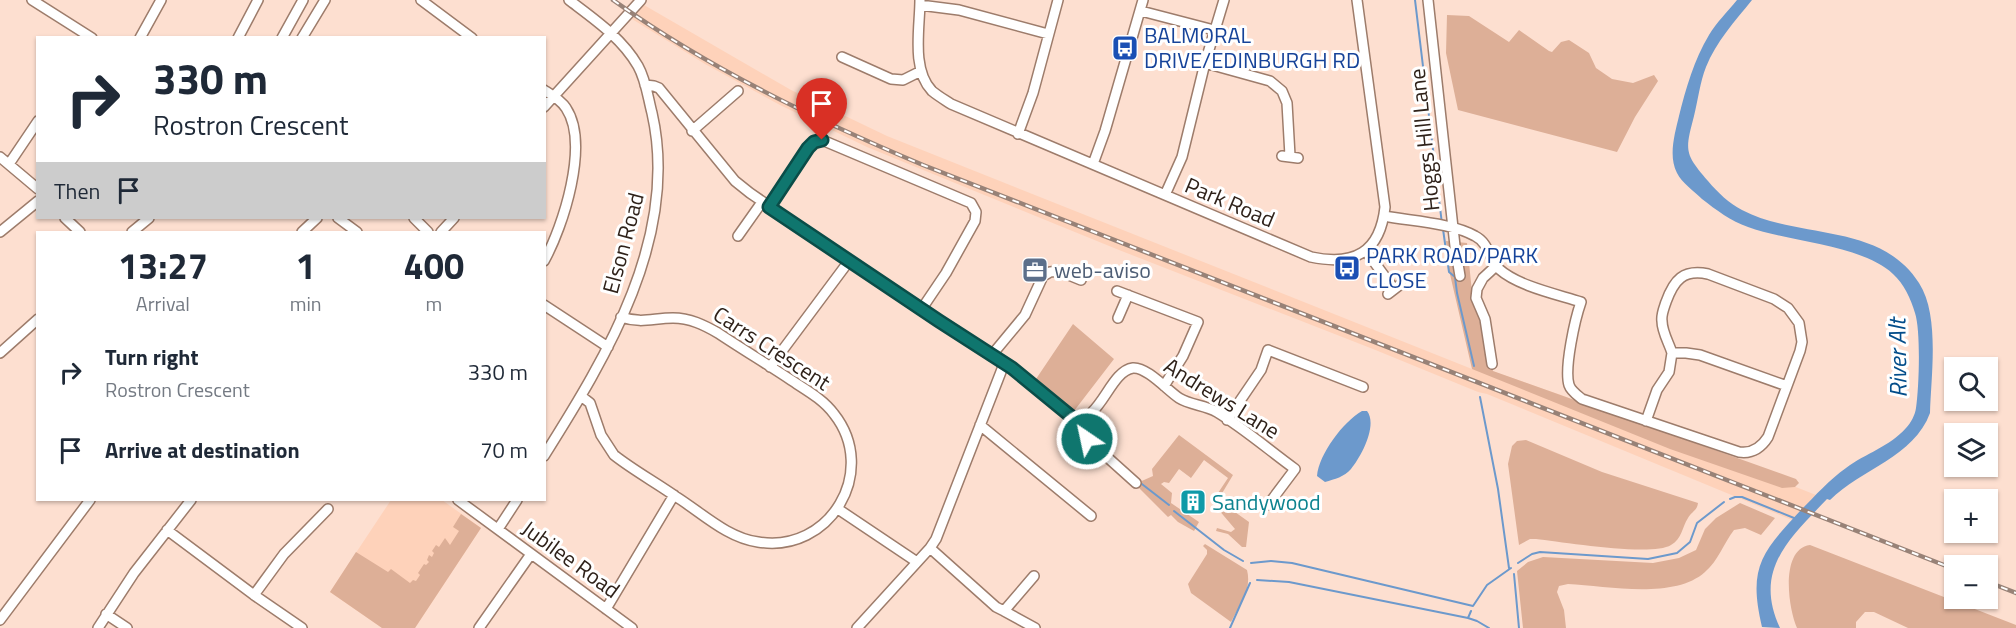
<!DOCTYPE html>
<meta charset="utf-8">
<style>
body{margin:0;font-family:"Titillium Web",sans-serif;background:#f6f6f7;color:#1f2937;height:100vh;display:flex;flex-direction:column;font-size:22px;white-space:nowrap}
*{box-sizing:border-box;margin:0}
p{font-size:20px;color:#747a83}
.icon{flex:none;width:33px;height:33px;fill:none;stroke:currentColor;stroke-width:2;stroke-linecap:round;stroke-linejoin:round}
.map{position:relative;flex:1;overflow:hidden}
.sheet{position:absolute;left:36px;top:231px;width:510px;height:270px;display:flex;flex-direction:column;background:#fff;border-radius:0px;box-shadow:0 2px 4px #0004}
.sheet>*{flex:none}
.hud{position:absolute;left:36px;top:36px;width:510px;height:183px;border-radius:0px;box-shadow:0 2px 4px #0004;background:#fff;color:#1f2937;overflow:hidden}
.controls{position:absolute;left:1944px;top:357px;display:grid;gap:12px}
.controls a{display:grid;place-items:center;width:54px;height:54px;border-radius:0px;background:#fff;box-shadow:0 2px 4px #0004;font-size:30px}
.pin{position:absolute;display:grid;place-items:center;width:51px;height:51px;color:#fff;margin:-62px -26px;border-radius:50% 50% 50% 0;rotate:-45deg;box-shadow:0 0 6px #0007}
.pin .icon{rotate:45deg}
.me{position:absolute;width:66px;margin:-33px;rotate:326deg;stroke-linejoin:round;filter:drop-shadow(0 0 4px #0008)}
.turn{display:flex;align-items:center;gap:21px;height:126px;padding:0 18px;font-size:27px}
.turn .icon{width:78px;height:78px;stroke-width:2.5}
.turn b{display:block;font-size:42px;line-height:51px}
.then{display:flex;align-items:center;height:57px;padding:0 18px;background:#0003;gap:12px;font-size:22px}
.eta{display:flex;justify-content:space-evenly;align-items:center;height:102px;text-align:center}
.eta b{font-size:36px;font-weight:700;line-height:42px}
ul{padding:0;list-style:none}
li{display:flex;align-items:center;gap:18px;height:78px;padding:0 18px}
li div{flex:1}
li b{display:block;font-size:22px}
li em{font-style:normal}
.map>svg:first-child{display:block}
.built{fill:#fed2ba}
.green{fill:#ddaf97}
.water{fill:#6c99cc}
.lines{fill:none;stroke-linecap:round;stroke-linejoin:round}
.stream{stroke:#6c99cc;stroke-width:2}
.minor-casing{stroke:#9d7c6b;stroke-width:12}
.minor{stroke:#fff;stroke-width:9}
.rail-casing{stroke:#988277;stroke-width:4.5}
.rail{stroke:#fff;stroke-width:2;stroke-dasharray:7;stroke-linecap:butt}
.route-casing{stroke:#0a4d48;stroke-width:15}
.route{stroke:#0f766e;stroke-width:10}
.labels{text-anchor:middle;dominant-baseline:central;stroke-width:6;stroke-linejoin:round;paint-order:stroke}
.transit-label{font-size:22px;fill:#164399;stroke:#fff;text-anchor:start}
.street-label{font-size:22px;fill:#2f221a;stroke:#fff}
.service-label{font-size:22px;fill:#4e5e75;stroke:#fff;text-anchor:start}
.culture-label{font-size:22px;fill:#0d838f;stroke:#fff;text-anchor:start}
.water-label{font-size:24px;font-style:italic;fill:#034d8a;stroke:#fff}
</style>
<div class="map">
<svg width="2016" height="628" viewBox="0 0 2016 628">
<rect width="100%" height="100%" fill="#fddfd0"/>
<path class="built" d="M644 5 791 90 887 136 1472 369 1492 371 1561 395 1816 495 1792 520 1487 394 1478 392 1373 349 1119 250 867 147 780 105 705 64 632 19Z
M391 500H442L481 528 415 628H382L330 592Z"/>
<path class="green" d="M1447 15 1469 16 1509 42 1519 30 1549 51 1552 52 1561 42 1569 40 1589 53 1596 68 1612 79 1633 83 1654 75 1658 81 1635 117 1617 152 1458 110 1446 53Z
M1446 241 1467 243 1472 292 1493 371 1796 479 1799 483 1795 487 1782 488 1670 449 1472 369 1449 270Z
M1073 324 1114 359 1074 411 1036 379Z
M1179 435 1233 475 1218 500 1249 522 1246 547H1242L1228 534 1216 531 1217 528 1231 532 1235 529 1212 502 1228 478 1204 460 1191 478 1179 469 1169 483 1164 482 1161 484 1172 493 1171 503 1199 522 1194 531 1178 522 1171 515 1168 517 1135 484 1153 476 1152 469Z
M1526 440 1602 472 1698 503C1697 511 1692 511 1688 518 1682 527 1682 539 1671 545 1652 557 1563 542 1536 539H1530L1519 545 1508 464 1512 446 1517 441Z
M1740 503 1775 518 1761 535 1745 528 1734 530C1724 543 1718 561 1705 572 1674 600 1607 586 1568 584L1559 586 1557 592 1564 610 1566 628H1523L1517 571 1528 562 1543 557 1653 563 1679 558 1696 550 1705 529 1716 518Z
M461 514 481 528 415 628H382L330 592 356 552 388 572 391 569 410 583 413 580 416 581 420 575 418 573 424 564 426 565 429 562 427 560 429 555 432 557 434 553 432 551 436 545 439 547 445 538 450 545 459 531 453 527Z
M1205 544 1247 570C1252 590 1240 604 1231 622L1191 593 1188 584 1207 554V550L1203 546Z
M1810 545 2016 625V628H1908L1874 612H1865L1856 622V628H1797C1788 608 1780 549 1810 545Z"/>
<path class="water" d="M1737 0H1752C1735 21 1716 42 1706 67 1700 82 1698 100 1694 116 1685 151 1684 153 1708 181 1718 193 1729 203 1742 210 1799 240 1880 222 1919 283 1940 315 1931 376 1930 413 1914 457 1861 469 1830 500L1827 499C1789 539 1753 570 1780 628L1762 627C1748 568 1761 553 1800 511 1815 496 1829 480 1846 468 1866 453 1889 447 1906 428 1911 423 1915 415 1916 408 1919 388 1921 331 1915 313 1911 299 1904 284 1893 274 1863 245 1789 242 1748 227 1731 221 1716 210 1702 199 1694 191 1682 183 1677 173 1668 156 1675 133 1679 116 1686 88 1694 60 1709 35 1716 23 1728 11 1737 0Z
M1362 411H1367C1378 425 1361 457 1351 469 1344 477 1335 479 1325 482L1317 476C1319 454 1343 422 1362 411Z"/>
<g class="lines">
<path class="stream" d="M1415 0 1442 224
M1443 229 1449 272 1455 277 1457 293 1474 366
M1480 397 1498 489 1509 568
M1138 481 1169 505
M1730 499 1735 497H1742L1794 518
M1174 511 1224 550 1243 561
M1251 563 1271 561 1292 563 1473 606 1487 585 1511 568
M1518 563 1532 554 1540 552 1648 559 1677 553 1690 542 1697 523 1724 502
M1514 574 1519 628
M1257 580 1289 582 1468 618
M1471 611 1468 618 1477 621 1489 628
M1230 628 1250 583"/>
<defs>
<path id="minor" d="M32 0 92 38
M421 0 472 38
M920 0C920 27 911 69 932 91 938 96 945 100 951 104L1311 257C1354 266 1380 253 1385 207L1357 0
M1428 0 1455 246 1460 276
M920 5 959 10 1048 34
M1141 11 1214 30
M140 38 161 0
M238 38 258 0
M282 38 303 0
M302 38 325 0
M842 57 891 79 903 80 921 71
M1205 63 1270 81 1282 91 1287 103 1290 156
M645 85 654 86 659 88 735 181 750 193 921 310 1012 368 1073 418C1100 425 1109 371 1133 368 1147 367 1167 390 1179 398 1190 405 1205 405 1217 412 1245 429 1270 451 1295 469L1268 505
M544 90C552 95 561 100 566 108 590 144 563 227 544 261
M544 107 641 0
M692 131 738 91
M1018 134 1033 93 1058 0
M1282 156 1298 158
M0 157 38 189
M9 164 38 121
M1093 164 1105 131 1143 0
M1165 195 1182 157 1205 63 1224 0
M769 207 811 145 822 140 971 203 976 212 975 221 946 273 921 310
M1384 216C1410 221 1453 223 1475 236 1489 243 1489 259 1499 269 1518 286 1556 294 1581 302 1575 319 1564 368 1569 385 1571 391 1577 395 1582 399L1739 452C1752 454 1761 448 1768 437L1800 351 1802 342 1799 323 1788 308 1774 299 1708 274C1683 269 1674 280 1666 302 1664 308 1661 315 1662 321 1662 332 1669 343 1672 353
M65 218 80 232
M338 218 357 232
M414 218 428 232
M0 232 38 201
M132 232 149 218
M302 232 317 218
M441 232 454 218
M738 236 762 202
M1366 251 1394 289
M1117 291 1198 322 1183 356 1164 386
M1388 294 1401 284
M544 305 608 347
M1118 318 1128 295
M0 353 38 319
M991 356 1025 315 1043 276 1050 272 1059 271 1081 280
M1492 364 1485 319 1476 298 1477 289 1483 278 1496 266
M770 367 849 261
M581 396 590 403 601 435 614 455C633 470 655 482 675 496 701 512 727 538 758 542 830 554 879 471 834 414 823 399 806 390 791 380 767 364 742 349 718 333 704 325 690 318 673 318 653 318 642 324 621 317
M1081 419 1087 439 1136 483
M1227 420 1261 370 1268 350 1363 387
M1646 421 1657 390 1669 372 1672 353H1686L1700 355 1787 386
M980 425 1091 516
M544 456C607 356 680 236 652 113 648 98 646 80 638 66 622 38 594 19 569 0
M458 500 632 628
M838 509 917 562
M498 529 517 500
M167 530 254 595 302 628
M930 548 996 607 1004 611 1034 576
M254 595 284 554 328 509
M606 609 674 495
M1004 611 1035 628
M106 614 127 628
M0 620 90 500
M98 628 134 573 191 500
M479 628 531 554
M857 628 930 548 936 539 1004 364"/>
</defs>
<use href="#minor" class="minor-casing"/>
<use href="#minor" class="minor"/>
<defs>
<path id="rail" d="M613 0C708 68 816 120 923 165L1954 569
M1988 582 2016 593"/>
</defs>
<use href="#rail" class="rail-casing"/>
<use href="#rail" class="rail"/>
</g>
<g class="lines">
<defs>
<path id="route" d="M822 140 814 142 808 148 769 207 939 321 1012 368 1073 418 1081 419 1087 439"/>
</defs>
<use href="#route" class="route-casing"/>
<use href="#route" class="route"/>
</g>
<defs>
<symbol id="bus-square" viewBox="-11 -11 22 22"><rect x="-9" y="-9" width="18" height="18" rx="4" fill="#1a4fb4" stroke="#fff"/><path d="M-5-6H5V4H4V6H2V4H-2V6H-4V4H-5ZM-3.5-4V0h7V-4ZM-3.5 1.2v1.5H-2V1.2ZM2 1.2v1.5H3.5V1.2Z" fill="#fff"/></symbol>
<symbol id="office-square" viewBox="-11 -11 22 22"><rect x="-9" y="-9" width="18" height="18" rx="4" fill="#5c6f8a" stroke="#fff"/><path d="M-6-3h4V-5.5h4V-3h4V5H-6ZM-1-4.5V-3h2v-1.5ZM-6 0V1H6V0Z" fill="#fff"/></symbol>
<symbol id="building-square" viewBox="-11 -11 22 22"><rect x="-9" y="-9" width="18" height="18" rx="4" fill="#0f9aa8" stroke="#fff"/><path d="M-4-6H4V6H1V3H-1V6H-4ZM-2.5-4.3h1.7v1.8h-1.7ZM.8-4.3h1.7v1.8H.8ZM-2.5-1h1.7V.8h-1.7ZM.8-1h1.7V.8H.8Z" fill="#fff"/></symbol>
</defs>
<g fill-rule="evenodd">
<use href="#bus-square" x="1110" y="33" width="30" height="30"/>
<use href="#bus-square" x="1332" y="253" width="30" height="30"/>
<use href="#office-square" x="1020" y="255" width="30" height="30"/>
<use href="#building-square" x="1178" y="487" width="30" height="30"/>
</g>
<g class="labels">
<g class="transit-label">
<text x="1144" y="35">BALMORAL<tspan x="1144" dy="25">DRIVE/EDINBURGH RD</tspan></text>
<text x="1366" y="255">PARK ROAD/PARK<tspan x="1366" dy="25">CLOSE</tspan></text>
</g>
<g class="street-label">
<text transform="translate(1424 140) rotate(-96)">Hoggs Hill Lane</text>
<text transform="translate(1230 202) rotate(23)">Park Road</text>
<text transform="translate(623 243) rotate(-75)">Elson Road</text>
<text transform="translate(772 348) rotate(33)">Carrs Crescent</text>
<text transform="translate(1222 398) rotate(32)">Andrews Lane</text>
<text transform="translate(571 559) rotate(36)">Jubilee Road</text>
</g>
<g class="service-label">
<text x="1054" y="270">web-aviso</text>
</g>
<g class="culture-label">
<text x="1212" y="502">Sandywood</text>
</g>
<g class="water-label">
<text transform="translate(1897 358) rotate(-91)">River Alt</text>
</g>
</g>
</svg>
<div class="controls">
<a><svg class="icon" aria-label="search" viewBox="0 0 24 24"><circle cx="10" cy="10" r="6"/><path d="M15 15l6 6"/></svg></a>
<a><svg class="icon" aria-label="layers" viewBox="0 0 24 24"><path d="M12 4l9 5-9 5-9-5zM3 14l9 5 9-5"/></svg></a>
<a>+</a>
<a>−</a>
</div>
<div class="pin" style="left:822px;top:140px;background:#d93025"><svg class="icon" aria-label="arrive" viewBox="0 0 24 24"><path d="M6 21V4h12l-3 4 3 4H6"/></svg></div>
<svg class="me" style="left:1087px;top:439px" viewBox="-20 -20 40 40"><circle r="17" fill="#0f766e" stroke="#fff" stroke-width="3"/><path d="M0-11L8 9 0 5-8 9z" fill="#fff"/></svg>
<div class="hud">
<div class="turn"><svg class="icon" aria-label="right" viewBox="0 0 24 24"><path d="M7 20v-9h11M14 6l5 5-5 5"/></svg><div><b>330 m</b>Rostron Crescent</div></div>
<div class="then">Then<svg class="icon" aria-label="arrive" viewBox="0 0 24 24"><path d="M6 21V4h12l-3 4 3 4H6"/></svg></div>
</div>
<section class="sheet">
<div class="eta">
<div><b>13:27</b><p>Arrival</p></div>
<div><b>1</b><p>min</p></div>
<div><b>400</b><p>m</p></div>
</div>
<ul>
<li><svg class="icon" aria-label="right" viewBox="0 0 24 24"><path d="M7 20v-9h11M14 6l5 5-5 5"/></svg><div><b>Turn right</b><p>Rostron Crescent</p></div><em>330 m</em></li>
<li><svg class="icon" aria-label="arrive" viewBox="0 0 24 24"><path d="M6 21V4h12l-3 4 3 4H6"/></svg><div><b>Arrive at destination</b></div><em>70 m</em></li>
</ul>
</section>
</div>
